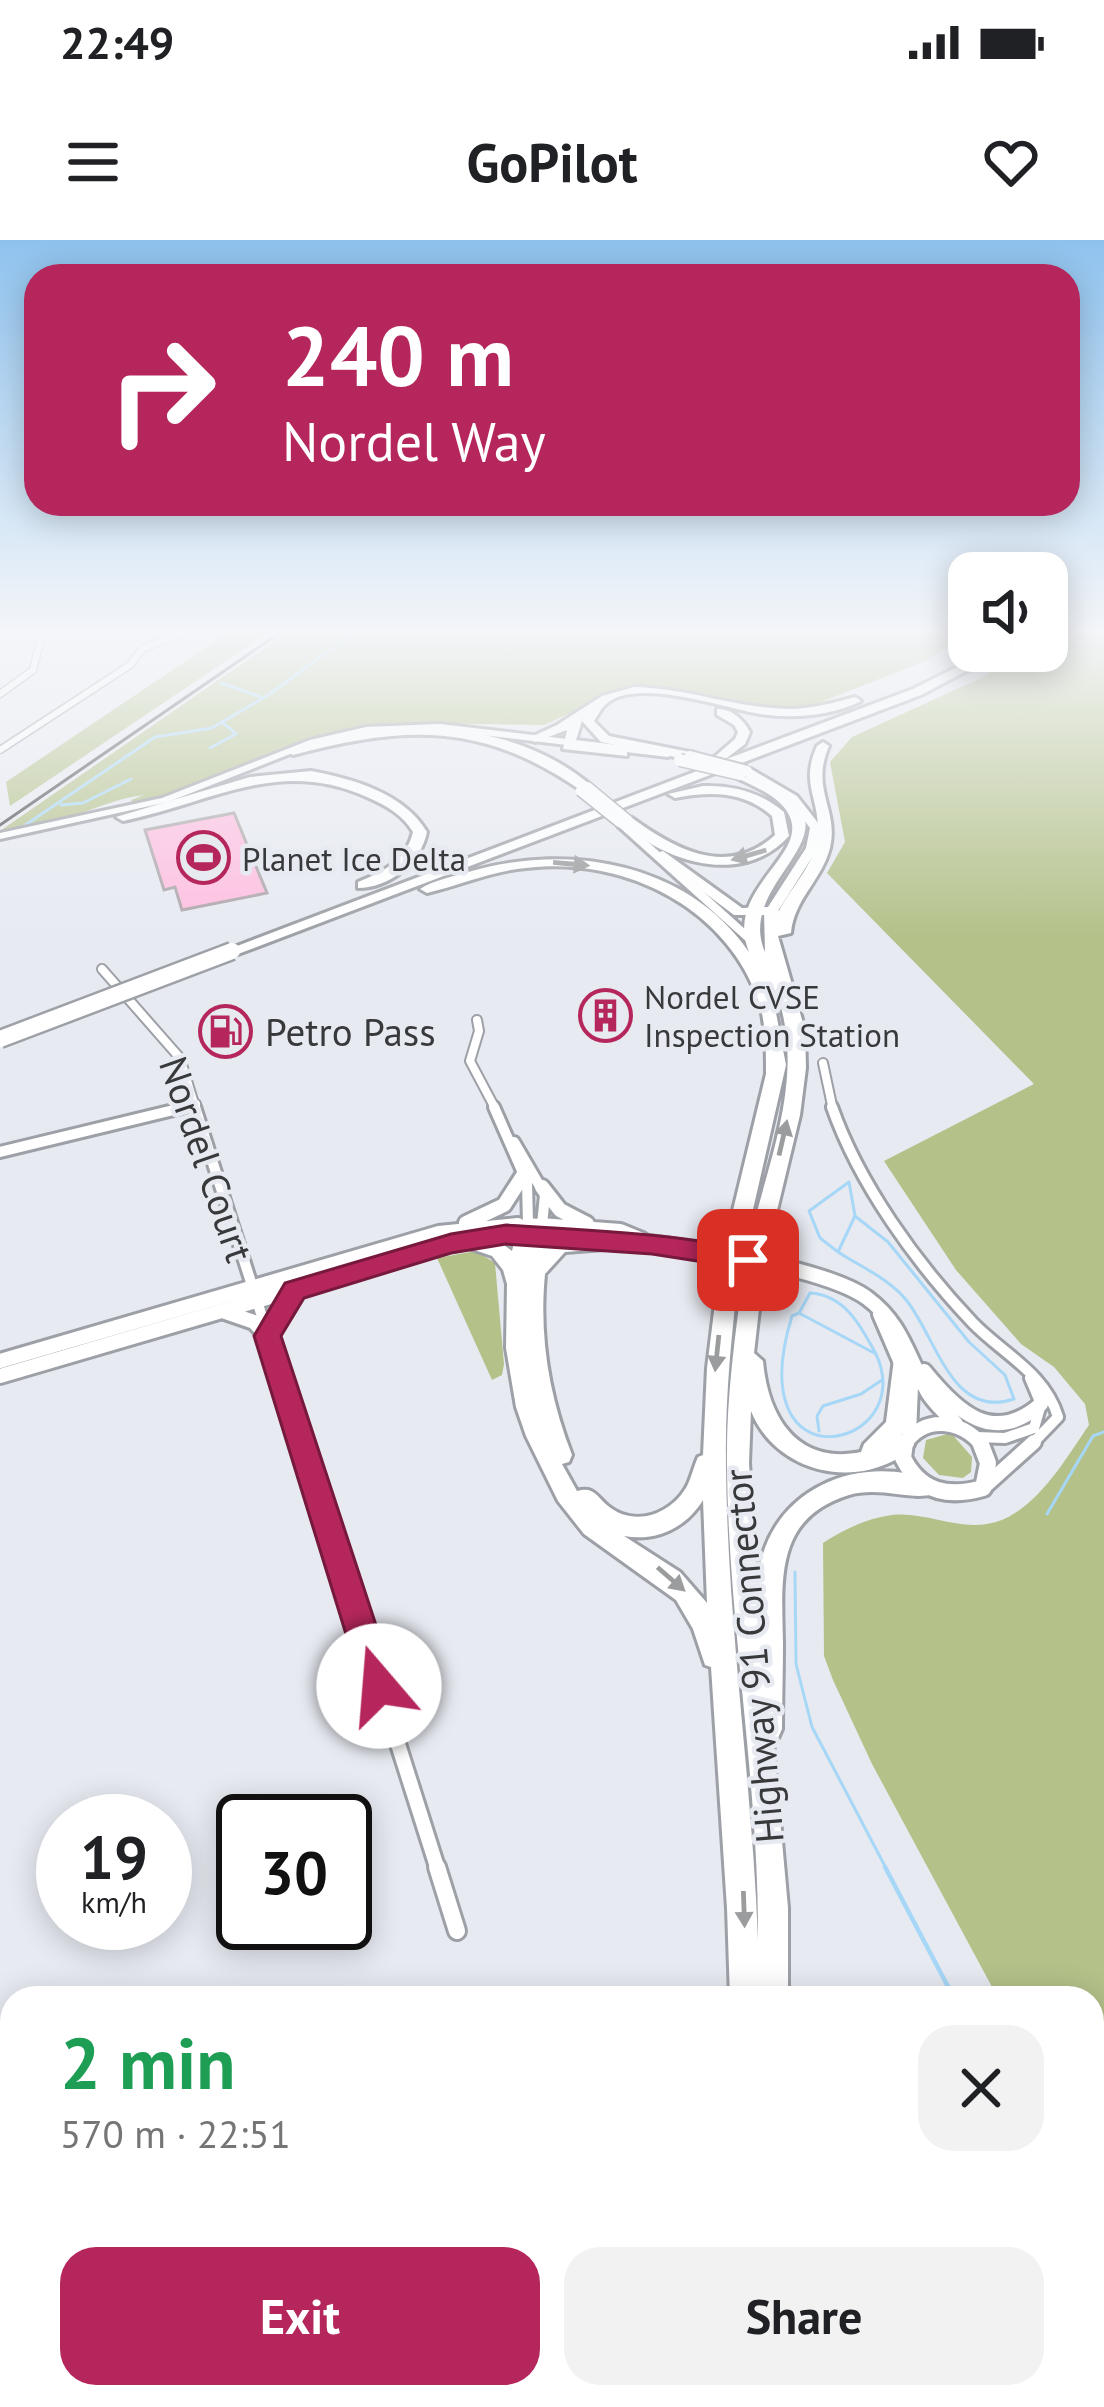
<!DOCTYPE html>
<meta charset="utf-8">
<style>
body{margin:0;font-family:"PT Sans",sans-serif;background:#f2f2f2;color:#202124;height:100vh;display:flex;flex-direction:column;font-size:45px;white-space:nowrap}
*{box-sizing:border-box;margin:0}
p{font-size:39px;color:#757577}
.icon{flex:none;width:66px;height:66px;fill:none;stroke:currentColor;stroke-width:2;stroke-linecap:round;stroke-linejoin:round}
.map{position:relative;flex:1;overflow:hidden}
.sheet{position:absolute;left:0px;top:1746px;width:1104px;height:423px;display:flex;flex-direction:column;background:#fff;border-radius:36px 36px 0 0;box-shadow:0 6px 30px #0003}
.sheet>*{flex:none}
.guide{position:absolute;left:24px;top:24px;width:1056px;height:252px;border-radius:36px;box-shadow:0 6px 30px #0003;background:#b5275c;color:#fff;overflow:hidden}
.tools{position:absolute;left:948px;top:312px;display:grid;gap:24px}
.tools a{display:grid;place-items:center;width:120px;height:120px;border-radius:24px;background:#fff;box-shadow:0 6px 30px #0003;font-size:60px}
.speed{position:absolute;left:36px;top:1554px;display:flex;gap:24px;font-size:60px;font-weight:700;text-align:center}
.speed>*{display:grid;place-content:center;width:156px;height:156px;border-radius:50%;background:#fff;box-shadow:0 6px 30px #0003;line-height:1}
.speed small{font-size:30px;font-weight:400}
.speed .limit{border:6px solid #111;border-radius:18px;background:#fff;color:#111}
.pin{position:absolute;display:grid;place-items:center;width:102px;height:102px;color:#fff;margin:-51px;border-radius:24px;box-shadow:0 6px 18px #0006}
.me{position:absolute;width:132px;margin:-66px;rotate:342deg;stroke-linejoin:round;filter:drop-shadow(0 0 9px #0008)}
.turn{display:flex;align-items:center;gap:42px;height:252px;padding:0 60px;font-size:54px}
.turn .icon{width:156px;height:156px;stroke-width:2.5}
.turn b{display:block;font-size:84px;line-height:102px}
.round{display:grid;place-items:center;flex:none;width:126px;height:126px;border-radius:36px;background:#f2f2f2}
.overview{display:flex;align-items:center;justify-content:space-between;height:204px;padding:0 60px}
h1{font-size:72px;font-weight:700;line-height:90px;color:#1e9e55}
.cta{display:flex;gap:24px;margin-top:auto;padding:24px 60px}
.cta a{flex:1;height:138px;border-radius:36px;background:#b5275c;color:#fff;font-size:48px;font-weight:700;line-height:138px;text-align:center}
.cta a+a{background:#f2f2f2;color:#202124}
.status{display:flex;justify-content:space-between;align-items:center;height:84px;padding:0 60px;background:#fff;direction:ltr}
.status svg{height:33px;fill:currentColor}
header{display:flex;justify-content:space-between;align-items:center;height:156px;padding:0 60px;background:#fff;font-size:54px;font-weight:700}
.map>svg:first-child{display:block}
.green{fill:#b4c189}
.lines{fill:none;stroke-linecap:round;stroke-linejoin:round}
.stream-far1{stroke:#a7d7f7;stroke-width:3}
.stream{stroke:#a7d7f7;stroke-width:4.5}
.building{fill:#febfe0;stroke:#afa8ac;stroke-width:3}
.minor-far4-casing{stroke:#9da0a6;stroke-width:9}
.minor-far3-casing{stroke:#9da0a6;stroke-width:12}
.minor-far2-casing{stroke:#9da0a6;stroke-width:16}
.minor-far1-casing{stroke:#9da0a6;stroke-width:20}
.minor-casing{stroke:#9da0a6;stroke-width:22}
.tertiary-far1-casing{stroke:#9da0a6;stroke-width:20}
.tertiary-casing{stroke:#9da0a6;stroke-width:22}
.secondary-casing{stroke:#9da0a6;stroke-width:6}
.trunk-casing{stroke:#9da0a6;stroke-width:6}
.motorway-casing{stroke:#9da0a6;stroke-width:6}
.minor-far4{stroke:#fff;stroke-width:6}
.minor-far3{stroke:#fff;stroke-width:8}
.minor-far2{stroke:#fff;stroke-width:10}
.minor-far1{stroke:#fff;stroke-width:14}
.minor{stroke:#fff;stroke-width:16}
.tertiary-far1{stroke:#fff;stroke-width:14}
.tertiary{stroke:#fff;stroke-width:16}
.secondary{fill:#fff;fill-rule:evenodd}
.trunk{fill:#fff;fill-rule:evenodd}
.motorway{fill:#fff;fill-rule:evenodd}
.rail-far1{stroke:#4d4f52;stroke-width:3}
.rail{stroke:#4d4f52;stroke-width:4.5}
.secondary-bridge-casing{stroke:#9da0a6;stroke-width:12;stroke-linecap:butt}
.trunk-bridge-casing{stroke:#9da0a6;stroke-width:14;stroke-linecap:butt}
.motorway-bridge-far2-casing{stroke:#9da0a6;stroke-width:15;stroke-linecap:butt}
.motorway-bridge-far1-casing{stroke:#9da0a6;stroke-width:21;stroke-linecap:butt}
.motorway-bridge-casing{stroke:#9da0a6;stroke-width:26;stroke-linecap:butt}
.secondary-bridge{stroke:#fff;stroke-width:9}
.trunk-bridge{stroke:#fff;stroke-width:10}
.motorway-bridge-far2{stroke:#fff;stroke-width:12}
.motorway-bridge-far1{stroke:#fff;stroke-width:16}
.motorway-bridge{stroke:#fff;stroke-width:20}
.oneway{fill:#9b9c9d}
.route{fill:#b5275c;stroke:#76193c;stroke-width:3}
.labels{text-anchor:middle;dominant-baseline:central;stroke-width:9;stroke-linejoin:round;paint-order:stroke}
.far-poi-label{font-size:33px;fill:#37393b;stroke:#e7eaf1;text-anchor:start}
.poi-label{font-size:39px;fill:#37393b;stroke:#e7eaf1;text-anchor:start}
.street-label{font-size:39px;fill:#37393b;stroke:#e7eaf1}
</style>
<div class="status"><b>22:49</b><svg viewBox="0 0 49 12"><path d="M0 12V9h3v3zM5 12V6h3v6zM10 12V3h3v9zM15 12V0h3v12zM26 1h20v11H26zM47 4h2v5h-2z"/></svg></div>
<header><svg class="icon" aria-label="menu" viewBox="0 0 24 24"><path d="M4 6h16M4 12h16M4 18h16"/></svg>GoPilot<svg class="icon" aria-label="heart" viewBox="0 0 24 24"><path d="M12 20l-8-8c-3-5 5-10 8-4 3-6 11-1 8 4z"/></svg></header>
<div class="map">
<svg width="1104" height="2167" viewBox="0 0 1104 2167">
<rect width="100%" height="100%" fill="#e7eaf1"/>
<path class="green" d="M226 394H266L10 566 6 542Z
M285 394H968L927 420 809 467 751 465 667 448 623 449 544 485 405 483 349 489 308 499 151 560 134 565 131 560 144 555C116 558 94 570 68 577 46 583 23 586 0 591Z
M1047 394H1104V2167H935L931 2157H1092V1758H998L872 1524 833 1440 824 1416 823 1303C843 1290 867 1278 892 1275 929 1271 964 1295 1002 1280 1040 1264 1067 1217 1089 1185L1085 1164 1054 1127 1021 1104 956 1030 884 921 1034 844 827 633 845 602 830 522 852 497 983 437 1019 411H1047Z
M476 1011 495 1023 504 1124 502 1135 492 1140 437 1018Z
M951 1193 972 1217 971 1232 963 1238 939 1235 923 1218 926 1200Z"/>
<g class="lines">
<path class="stream-far1" d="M221 443 261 457
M210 508 236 494 222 482
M61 565 83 563 131 539
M21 588 155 497 212 488 270 454 351 394
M838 1012C861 1027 890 1039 907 1061 937 1099 952 1180 1014 1159L1005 1135 969 1102 888 1002 855 976
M838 1012 820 998 809 971 849 942 855 976
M838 1012 855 976
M799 1073 876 1114
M799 1073 792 1076C738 1252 920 1209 876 1114
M799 1073 810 1053C845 1055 861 1086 876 1114
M819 1191 817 1176 823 1166 861 1154 882 1140
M1047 1274 1093 1196 1104 1192
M795 1332 796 1424 812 1487 887 1630"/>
<path class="stream" d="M885 1627 954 1758
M1092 2018 1104 2040
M967 2157 972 2167"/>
</g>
<path class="building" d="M234 573 267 653 182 670 175 647 164 650 145 590Z"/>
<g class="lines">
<defs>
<path id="minor-far4" d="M0 454 33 430 42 394
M0 510 130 425 143 408 182 394"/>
<path id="minor-far3" d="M102 729 180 818 196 870
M477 780 479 791 470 821 496 870
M823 823 833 870
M173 870 196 864"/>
<path id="minor-far2" d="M195 867 303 1205
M494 867 527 942 528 985
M832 867C859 944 916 1023 973 1083 1003 1114 1045 1133 1058 1177L1031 1205
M514 902 545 955 542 985
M0 912 186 867
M976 1197 1005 1198 1034 1188 1041 1164 1030 1138"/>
<path id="minor-far1" d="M302 1202 438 1630
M984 1247 1034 1202"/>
<path id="minor" d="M437 1627 457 1691"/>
<path id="tertiary-far1" d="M542 947 560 970 587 984
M466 983 504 965 524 934
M540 985 620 991 642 1000
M225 1072 254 1082 267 1096 294 1050
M880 1074 911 1146 909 1194
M0 1121 439 993 518 985
M924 1131C957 1172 993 1206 1041 1164
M0 1136 451 1004C469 1001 488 995 506 994 576 989 813 1018 867 1058 901 1083 907 1115 926 1149 932 1162 946 1173 956 1184
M904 1205C924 1175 960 1179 982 1205"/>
<path id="tertiary" d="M905 1202 903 1218C920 1252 948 1258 983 1248L988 1223 980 1202"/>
<path id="secondary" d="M440 484 668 511 673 514 668 517 440 490 366 493 313 505 168 562 0 599V593L162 558 310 500 366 487Z
M618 582H626L756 699V703H748L618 586Z"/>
<path id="trunk" d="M743 529H751L797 556 822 588 818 608 778 671 772 675H734L653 614 663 611 742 668 768 667 806 608 810 588 789 560 743 533Z"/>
<path id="motorway" d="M989 411H1004L921 455 238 714 232 716 224 711 718 523 712 519 735 499 738 492 734 485 717 475V469C731 468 744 480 750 492L745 504 724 520 913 449Z
M634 447C687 448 736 468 788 469 811 469 833 463 855 457L861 461C832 476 793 479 760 474 724 468 634 436 605 465 601 469 598 475 594 481L609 496 695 513 696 516 690 520 601 502 582 481 575 503 622 509 627 510V516L563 509 567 490 535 502 529 498 557 485 602 456Z
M408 486C475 488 542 502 594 548L582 551C482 482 407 485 293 515L287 511 331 496Z
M823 502 829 506C810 550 839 569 830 608 822 640 794 659 791 693L778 696 805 790 806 828 800 875 772 991 762 998 752 991C771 914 804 836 778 757H773L786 825 749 987 739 994 729 987 766 834C766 812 766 790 761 769 732 669 625 616 526 628 492 631 460 645 427 653L420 649C434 640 455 636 472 631 570 603 688 623 749 712 723 649 810 616 789 575 780 556 753 546 735 537V531L740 530C890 587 731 633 765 712L764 671 772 666 779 671C792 645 817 623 818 592 819 556 800 544 817 506Z
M311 531C353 539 404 553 427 592 421 623 389 648 358 648V642C384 631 406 621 413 592 403 575 387 566 369 558 279 516 212 563 123 581L116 577 250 537Z
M703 546C734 545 760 552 784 572L789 596C743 647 665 623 620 581L632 578C676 610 728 638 775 595L772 576C744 551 711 551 675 558L668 554Z
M528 978 549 980 552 985 549 1003C565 994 602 990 615 1002L605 1009 565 1012 545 1034C539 1097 549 1156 572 1215L569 1222 562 1224 577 1251C594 1246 596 1256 608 1266 635 1288 673 1274 688 1244 692 1235 694 1226 698 1217L703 1215 707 1128 718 1039 728 1031 738 1039C731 1100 725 1161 726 1223 727 1382 752 1540 758 1700 759 1541 728 1384 727 1225 726 1164 734 1104 742 1043L752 1035 762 1043 754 1113 763 1121C768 1177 797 1225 861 1212L864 1204 886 1182 894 1119H910L913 1125 911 1174 901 1196 911 1198 914 1205C908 1214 902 1216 893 1221 840 1248 773 1226 751 1171L749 1223 757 1347C762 1255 850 1211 933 1240L937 1247 933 1254C912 1261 880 1246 849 1255 774 1278 782 1340 783 1404 783 1432 782 1461 782 1489L778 1498 773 1501 788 1668V1758H730L727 1668 711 1427 705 1425 693 1389 676 1360 584 1294 558 1261 526 1196 516 1167 506 1108 507 1044 503 1030 492 1016 460 1005 457 1000 467 993 500 1002 512 1011 518 985ZM703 1260 707 1363 680 1332 624 1296C656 1302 686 1288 703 1260Z
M672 2157H782V2167H671Z"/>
</defs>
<use href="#minor-far4" class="minor-far4-casing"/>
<use href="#minor-far3" class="minor-far3-casing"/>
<use href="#minor-far2" class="minor-far2-casing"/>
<use href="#minor-far1" class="minor-far1-casing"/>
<use href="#minor" class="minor-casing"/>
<use href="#tertiary-far1" class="tertiary-far1-casing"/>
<use href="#tertiary" class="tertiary-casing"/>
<use href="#secondary" class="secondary-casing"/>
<use href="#trunk" class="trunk-casing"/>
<use href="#motorway" class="motorway-casing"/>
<use href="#minor-far4" class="minor-far4"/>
<use href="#minor-far3" class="minor-far3"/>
<use href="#minor-far2" class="minor-far2"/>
<use href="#minor-far1" class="minor-far1"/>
<use href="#minor" class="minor"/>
<use href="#tertiary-far1" class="tertiary-far1"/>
<use href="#tertiary" class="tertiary"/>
<use href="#secondary" class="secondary"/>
<use href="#trunk" class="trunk"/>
<use href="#motorway" class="motorway"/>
<path class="rail-far1" d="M0 585 278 394"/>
<path class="rail" d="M0 2021 12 2044
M70 2157 75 2167"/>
<defs>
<path id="secondary-bridge" d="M580 551 620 583"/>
<path id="trunk-bridge" d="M690 516 747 531"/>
<path id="motorway-bridge-far2" d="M680 520 740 534
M587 548 627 581"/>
<path id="motorway-bridge-far1" d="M0 799 232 711"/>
<path id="motorway-bridge" d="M728 1039 739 987
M752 1043 762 991"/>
</defs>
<use href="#secondary-bridge" class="secondary-bridge-casing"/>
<use href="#trunk-bridge" class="trunk-bridge-casing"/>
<use href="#motorway-bridge-far2" class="motorway-bridge-far2-casing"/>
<use href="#motorway-bridge-far1" class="motorway-bridge-far1-casing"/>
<use href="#motorway-bridge" class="motorway-bridge-casing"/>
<use href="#secondary-bridge" class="secondary-bridge"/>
<use href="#trunk-bridge" class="trunk-bridge"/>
<use href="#motorway-bridge-far2" class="motorway-bridge-far2"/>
<use href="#motorway-bridge-far1" class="motorway-bridge-far1"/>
<use href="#motorway-bridge" class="motorway-bridge"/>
</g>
<defs><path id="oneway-solid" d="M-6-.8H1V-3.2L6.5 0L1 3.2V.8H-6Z" transform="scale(3)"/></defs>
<g class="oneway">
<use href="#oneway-solid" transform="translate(749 615) rotate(164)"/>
<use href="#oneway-solid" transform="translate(571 624) rotate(5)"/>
<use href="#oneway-solid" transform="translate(783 898) rotate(-77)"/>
<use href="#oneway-solid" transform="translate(717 1113) rotate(96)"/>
<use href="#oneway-solid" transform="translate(671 1339) rotate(41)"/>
<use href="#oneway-solid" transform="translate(744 1669) rotate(88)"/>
</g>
<linearGradient id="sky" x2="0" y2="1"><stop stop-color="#8ec2ee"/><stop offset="0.56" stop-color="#f4f6f9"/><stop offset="1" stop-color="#f4f6f9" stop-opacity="0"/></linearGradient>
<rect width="1104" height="698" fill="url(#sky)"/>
<path class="route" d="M506 985C546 988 743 995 761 1020L748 1029 652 1014 506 1004 451 1013 304 1058 281 1096 396 1446 391 1458 379 1463 367 1458 362 1446 254 1096 285 1043 451 994Z"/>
<defs>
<symbol id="stadium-ring" viewBox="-11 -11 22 22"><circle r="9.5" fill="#e7eaf1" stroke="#b5275c" stroke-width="1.5"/><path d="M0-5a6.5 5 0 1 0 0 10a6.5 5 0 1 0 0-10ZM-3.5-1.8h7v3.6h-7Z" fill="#b5275c"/></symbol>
<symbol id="building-ring" viewBox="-11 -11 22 22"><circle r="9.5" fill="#e7eaf1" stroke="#b5275c" stroke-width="1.5"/><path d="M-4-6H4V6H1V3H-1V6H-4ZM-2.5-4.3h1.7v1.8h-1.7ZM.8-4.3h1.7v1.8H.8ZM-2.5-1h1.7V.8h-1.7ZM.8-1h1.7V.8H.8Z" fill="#b5275c"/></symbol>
<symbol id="fuel-ring" viewBox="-11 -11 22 22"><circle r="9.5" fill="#e7eaf1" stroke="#b5275c" stroke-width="1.5"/><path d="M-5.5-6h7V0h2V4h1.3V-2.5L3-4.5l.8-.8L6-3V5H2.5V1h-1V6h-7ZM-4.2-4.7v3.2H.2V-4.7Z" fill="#b5275c"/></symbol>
</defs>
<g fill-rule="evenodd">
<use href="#stadium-ring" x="174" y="588" width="59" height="59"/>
<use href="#building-ring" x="576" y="746" width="59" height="59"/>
<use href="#fuel-ring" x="196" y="762" width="59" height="59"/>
</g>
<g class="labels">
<g class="far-poi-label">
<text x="242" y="618">Planet Ice Delta</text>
<text x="644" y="756">Nordel CVSE<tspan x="644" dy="38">Inspection Station</tspan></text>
</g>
<g class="poi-label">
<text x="265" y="791">Petro Pass</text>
</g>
<g class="street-label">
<text transform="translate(207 919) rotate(71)">Nordel Court</text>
<text transform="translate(753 1416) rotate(-95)">Highway 91 Connector</text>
</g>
</g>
</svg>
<div class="tools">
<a><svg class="icon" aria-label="sound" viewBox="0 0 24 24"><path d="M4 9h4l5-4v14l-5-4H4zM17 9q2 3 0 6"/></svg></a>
</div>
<div class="speed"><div>19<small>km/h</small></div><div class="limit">30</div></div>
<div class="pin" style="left:748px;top:1020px;background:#d93025"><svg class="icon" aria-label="arrive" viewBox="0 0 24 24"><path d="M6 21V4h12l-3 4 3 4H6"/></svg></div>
<svg class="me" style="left:379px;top:1446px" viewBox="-20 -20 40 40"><circle r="19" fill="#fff"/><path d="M0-13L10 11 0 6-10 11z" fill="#b5275c"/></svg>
<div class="guide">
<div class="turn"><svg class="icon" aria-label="right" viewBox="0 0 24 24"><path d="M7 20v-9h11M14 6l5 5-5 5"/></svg><div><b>240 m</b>Nordel Way</div></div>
</div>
<section class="sheet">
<div class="overview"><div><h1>2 min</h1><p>570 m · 22:51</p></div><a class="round"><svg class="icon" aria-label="close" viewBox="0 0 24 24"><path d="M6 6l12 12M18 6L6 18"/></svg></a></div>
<div class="cta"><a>Exit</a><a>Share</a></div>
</section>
</div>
